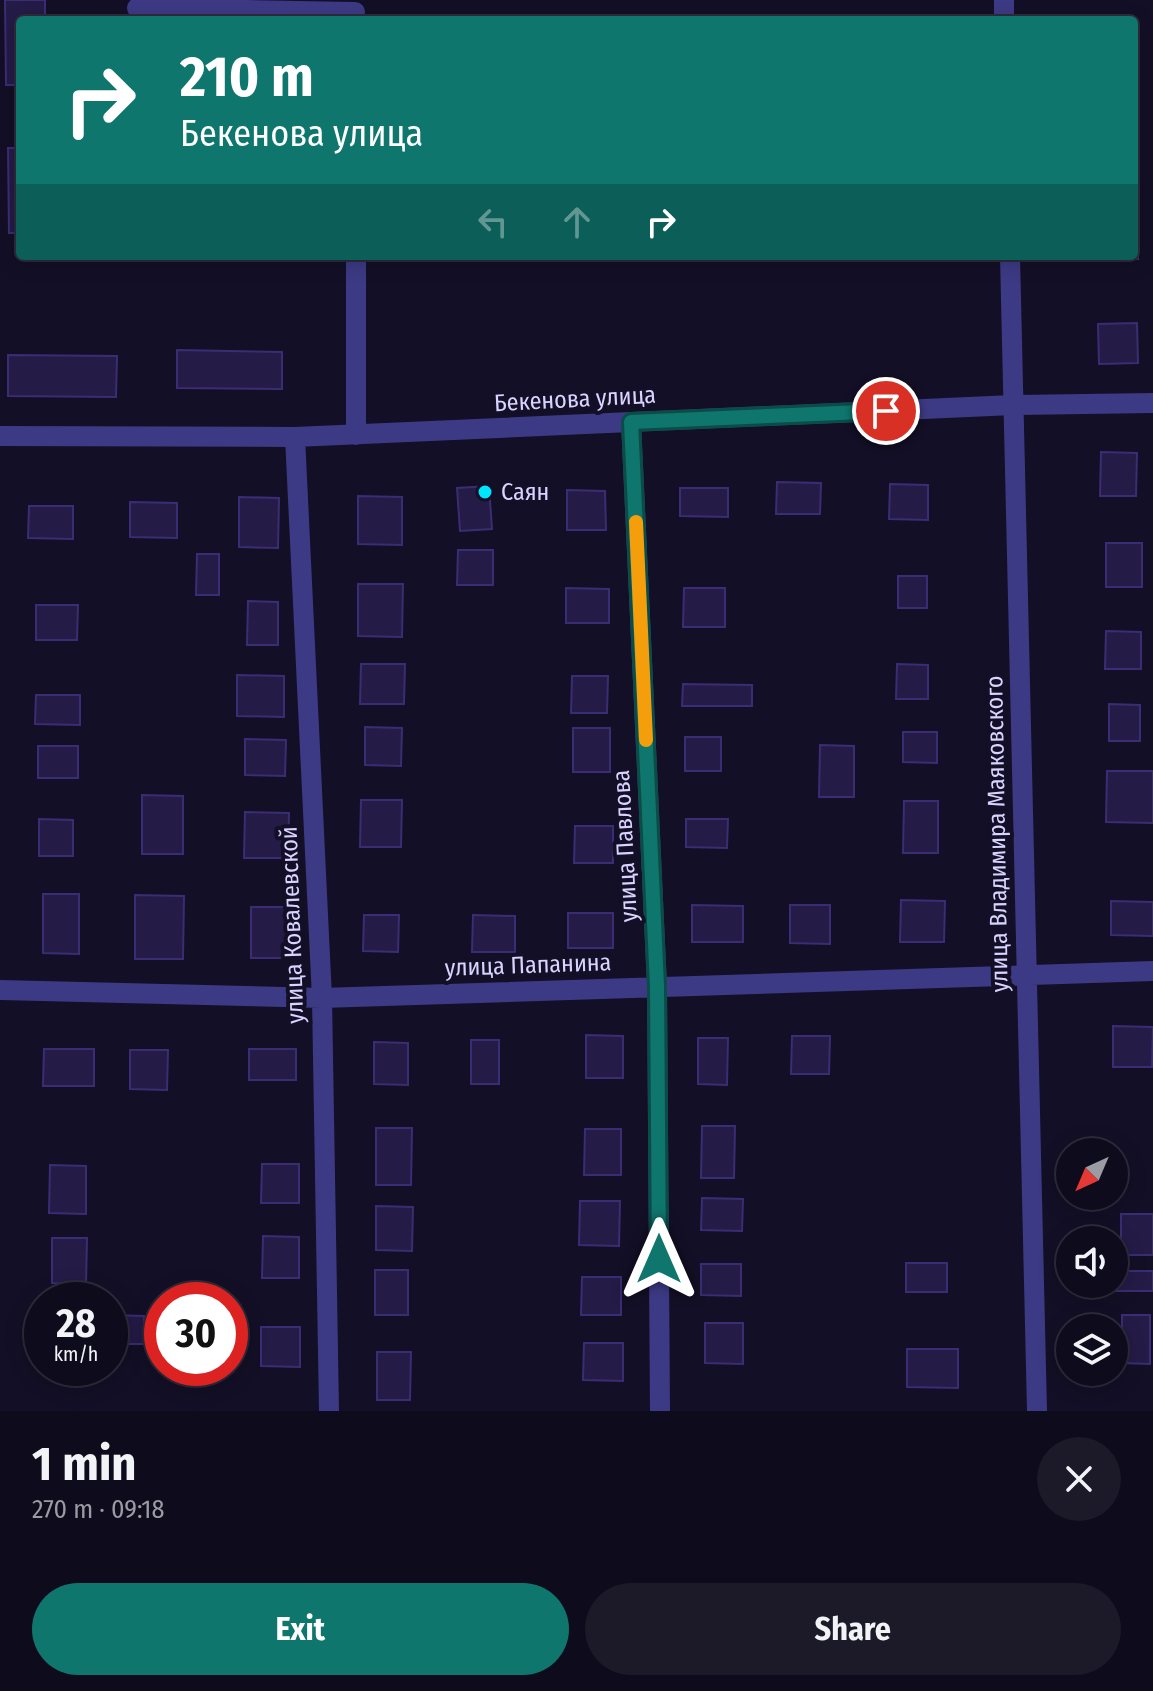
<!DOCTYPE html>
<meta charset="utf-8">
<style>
body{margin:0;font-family:"Fira Sans Condensed",sans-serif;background:#1c1929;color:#f1f3f6;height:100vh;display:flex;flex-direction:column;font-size:30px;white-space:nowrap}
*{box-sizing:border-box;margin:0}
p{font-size:26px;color:#9b9ba3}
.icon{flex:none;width:44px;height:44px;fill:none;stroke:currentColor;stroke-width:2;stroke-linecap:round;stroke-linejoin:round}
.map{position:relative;height:1411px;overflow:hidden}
.details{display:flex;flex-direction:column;background:#0e0b1c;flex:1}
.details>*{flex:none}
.hud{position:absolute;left:16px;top:16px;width:1122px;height:244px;border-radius:8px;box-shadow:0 4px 20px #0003,0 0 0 2px #2e2b3b;background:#0f766e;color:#fff;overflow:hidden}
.needle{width:52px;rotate:224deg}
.tools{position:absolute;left:1056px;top:1138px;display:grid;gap:16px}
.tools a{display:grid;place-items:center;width:72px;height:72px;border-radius:50%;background:#0e0b1c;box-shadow:0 4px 20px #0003,0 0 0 2px #2e2b3b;font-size:40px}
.speed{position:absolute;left:24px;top:1282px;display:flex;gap:16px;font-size:40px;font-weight:700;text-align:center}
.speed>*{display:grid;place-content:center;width:104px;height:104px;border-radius:50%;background:#0e0b1c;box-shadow:0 4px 20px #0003,0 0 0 2px #2e2b3b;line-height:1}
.speed small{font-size:20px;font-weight:400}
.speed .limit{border:12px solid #d22;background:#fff;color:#111}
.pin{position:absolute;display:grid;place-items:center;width:68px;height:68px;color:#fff;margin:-34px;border:4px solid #fff;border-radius:50%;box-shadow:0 2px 8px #0007}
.me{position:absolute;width:88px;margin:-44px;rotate:0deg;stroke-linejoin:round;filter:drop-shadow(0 0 6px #0008)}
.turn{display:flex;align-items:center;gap:28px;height:168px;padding:0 32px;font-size:36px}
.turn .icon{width:104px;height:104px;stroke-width:2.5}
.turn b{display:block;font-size:56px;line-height:68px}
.lanes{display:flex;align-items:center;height:76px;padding:0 32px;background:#0003;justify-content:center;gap:40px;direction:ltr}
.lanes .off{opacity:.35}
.round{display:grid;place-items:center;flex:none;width:84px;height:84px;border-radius:42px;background:#1c1929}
.overview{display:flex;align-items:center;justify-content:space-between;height:136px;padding:0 32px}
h1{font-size:48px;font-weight:700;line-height:60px}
.cta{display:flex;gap:16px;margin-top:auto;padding:16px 32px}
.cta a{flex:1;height:92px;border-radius:48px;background:#0f766e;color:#fff;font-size:32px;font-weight:700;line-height:92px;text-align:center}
.cta a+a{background:#1c1929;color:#f1f3f6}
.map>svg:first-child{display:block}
.building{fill:#241b47;stroke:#3b2d73;stroke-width:2}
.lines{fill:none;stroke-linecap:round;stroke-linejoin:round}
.minor{stroke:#3d3a85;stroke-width:20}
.route-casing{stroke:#0a4d48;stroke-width:20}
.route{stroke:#0f766e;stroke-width:14}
.slow{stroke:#f59e0b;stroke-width:14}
.poi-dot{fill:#00e5ff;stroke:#130f26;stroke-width:3}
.labels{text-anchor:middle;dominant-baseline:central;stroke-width:8;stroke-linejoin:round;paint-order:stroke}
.street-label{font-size:24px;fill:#d9d4ff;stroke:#130f26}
.poi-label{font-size:24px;fill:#d9d4ff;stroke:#130f26;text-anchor:start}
</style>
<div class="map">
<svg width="1153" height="1411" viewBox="0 0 1153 1411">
<rect width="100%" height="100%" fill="#130f26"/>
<path class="building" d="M5 0H45V20H20V85H6Z
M1138 134 1139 176H1134V135Z
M8 148H20V233H9Z
M1134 221H1137L1138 259 1095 260V256H1134Z
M1137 323 1138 363 1099 364 1098 324Z
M177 350 282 352V389L177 388Z
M8 355 117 356 116 397 8 396Z
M1101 452 1137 453 1136 496H1100Z
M777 482 821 483 820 514H776Z
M890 484 928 485V520L889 519Z
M489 486 492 529 460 531 457 488Z
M680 488H728V517L680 516Z
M567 490 605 491 606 530H567Z
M358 496 402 497V545L358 544Z
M239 497 279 498 278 548 239 547Z
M130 502 177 503V538L130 537Z
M29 506H73V539L28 538Z
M1106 543H1142V587H1106Z
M458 550H493V585H457Z
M197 554H219V595H196Z
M898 576H927V608H898Z
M358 584H403L402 637 358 636Z
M566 588 609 589V623H566Z
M684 588H725V627H683Z
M248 601 278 602V645H247Z
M36 605H78L77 640H36Z
M1106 631 1141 632V669H1105Z
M361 664H405L404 704H360Z
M897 664 928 665V699H896Z
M237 675 284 676V717L237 716Z
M572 676H608L607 713H571Z
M683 684 752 685V706H682Z
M36 695H80V725L35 724Z
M1109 704 1140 705V741H1109Z
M365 727 402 728 401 766 365 765Z
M573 728H610V772H573Z
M903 732H937V763L903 762Z
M685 737H721V771H685Z
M245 739 286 740 285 776 245 775Z
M820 745 854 746V797H819Z
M38 746H78V778H38Z
M1107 771H1153V823L1106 822Z
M142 795 183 796V854H142Z
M361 800H402L401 847H360Z
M904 801H938V853H903Z
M245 812 289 813 288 858H244Z
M39 819 73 820V856H39Z
M686 819H728L727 848 686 847Z
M575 826H613V863H574Z
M43 894H79V954L43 953Z
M135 895 184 896 183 959H135Z
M901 900 945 901 944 942H900Z
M1111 901 1153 902V936L1111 935Z
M692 905 743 906V942H692Z
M790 905H830V944L790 943Z
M251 907H295V958H251Z
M568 913H613V948H568Z
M364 915H399L398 952 363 951Z
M473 915 515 916V952H472Z
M1113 1026 1153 1027 1152 1067H1113Z
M586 1035 623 1036V1078H586Z
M792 1036H830L829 1074H791Z
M698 1038H728L727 1085 698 1084Z
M471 1040H499V1084H471Z
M374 1042 408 1043V1085L374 1084Z
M44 1049H94V1086H43Z
M249 1049H296V1080H249Z
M130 1050H168L167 1090 130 1089Z
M702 1126H735L734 1178H701Z
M376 1128H412L411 1185H376Z
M585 1129H621V1175H584Z
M262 1164H299V1203H261Z
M50 1165 86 1166V1214L49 1213Z
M702 1198 743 1199 742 1231 701 1230Z
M580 1201H620L619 1246 579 1245Z
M376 1206 413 1207 412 1251 376 1250Z
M1121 1214H1153V1255H1121Z
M263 1236 299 1237V1278H262Z
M52 1238H87L86 1284 52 1283Z
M906 1263H947V1292H906Z
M701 1264H741V1296L701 1295Z
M375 1270H408V1315H375Z
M1114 1271H1153V1291H1114Z
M582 1277H621V1315H581Z
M110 1315 144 1316V1344H110Z
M1122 1315H1150V1364L1122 1363Z
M705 1323H743V1364L705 1363Z
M261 1327H300V1367L261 1366Z
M584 1343H623V1381L583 1380Z
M907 1349H958V1388L907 1387Z
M377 1352H411L410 1400H377Z
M50 1368H86V1377H50Z"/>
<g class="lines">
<path class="minor" d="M1004 0V20
M137 8 355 12
M356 256V435
M1010 256 1037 1411
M631 422 657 986 660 1411
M0 436 295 437 1013 405 1153 403
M295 437 322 998 329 1411
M0 990 322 998 1153 971"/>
</g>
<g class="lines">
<defs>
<path id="route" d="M659 1259 657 986 631 422 886 411"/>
</defs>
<use href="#route" class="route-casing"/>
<use href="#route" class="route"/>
<path class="slow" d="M636 522 646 740"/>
</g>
<circle class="poi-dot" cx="485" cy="492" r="8"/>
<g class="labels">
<g class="street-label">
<text transform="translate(575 399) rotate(-3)">Бекенова улица</text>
<text transform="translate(997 834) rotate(-91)">улица Владимира Маяковского</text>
<text transform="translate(625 846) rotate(-93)">улица Павлова</text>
<text transform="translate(292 925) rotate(-92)">улица Ковалевской</text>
<text transform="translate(528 965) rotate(-2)">улица Папанина</text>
</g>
<g class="poi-label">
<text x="501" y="492">Саян</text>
</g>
</g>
</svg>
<div class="tools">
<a><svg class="needle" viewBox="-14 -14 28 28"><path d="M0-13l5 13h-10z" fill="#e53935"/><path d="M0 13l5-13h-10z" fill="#9b9ba3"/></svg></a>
<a><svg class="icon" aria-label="sound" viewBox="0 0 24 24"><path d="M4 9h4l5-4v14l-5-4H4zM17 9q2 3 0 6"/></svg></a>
<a><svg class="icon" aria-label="layers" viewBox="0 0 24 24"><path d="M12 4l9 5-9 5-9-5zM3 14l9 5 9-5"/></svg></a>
</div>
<div class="speed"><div>28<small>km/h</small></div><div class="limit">30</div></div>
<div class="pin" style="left:886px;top:411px;background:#d93025"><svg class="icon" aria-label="arrive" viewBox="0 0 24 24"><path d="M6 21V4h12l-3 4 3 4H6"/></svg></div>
<svg class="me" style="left:659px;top:1259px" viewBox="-20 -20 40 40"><path d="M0-17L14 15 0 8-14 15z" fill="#0f766e" stroke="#fff" stroke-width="4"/></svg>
<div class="hud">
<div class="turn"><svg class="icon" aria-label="right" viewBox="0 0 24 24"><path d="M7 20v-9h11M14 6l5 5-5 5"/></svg><div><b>210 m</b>Бекенова улица</div></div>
<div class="lanes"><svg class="icon off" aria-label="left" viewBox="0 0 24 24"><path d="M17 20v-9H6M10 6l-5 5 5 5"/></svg><svg class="icon off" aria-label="ahead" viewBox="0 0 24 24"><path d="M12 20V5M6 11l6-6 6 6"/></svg><svg class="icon" aria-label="right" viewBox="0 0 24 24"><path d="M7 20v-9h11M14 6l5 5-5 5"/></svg></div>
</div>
</div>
<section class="details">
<div class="overview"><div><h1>1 min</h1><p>270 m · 09:18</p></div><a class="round"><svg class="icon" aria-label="close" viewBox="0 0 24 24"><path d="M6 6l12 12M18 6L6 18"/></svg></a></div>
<div class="cta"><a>Exit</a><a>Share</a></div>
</section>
